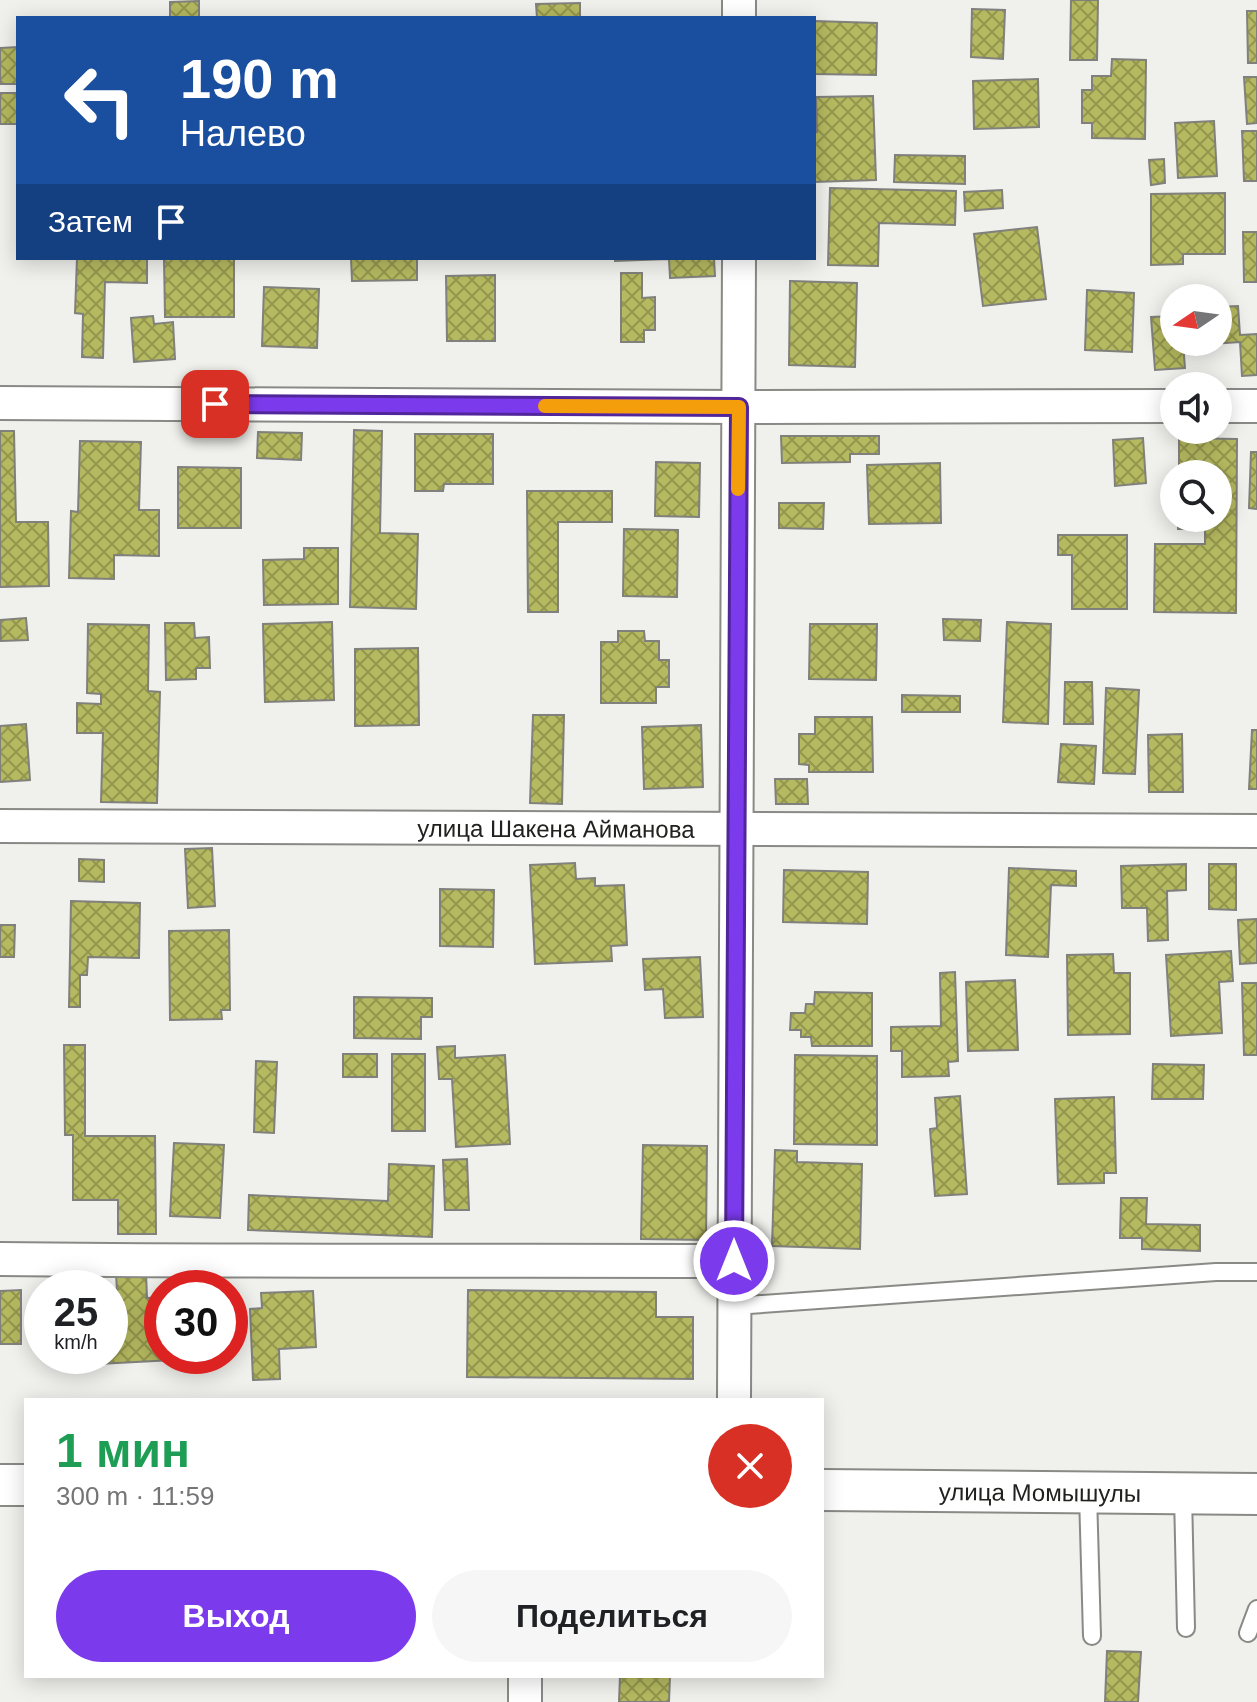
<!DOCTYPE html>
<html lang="ru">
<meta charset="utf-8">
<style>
body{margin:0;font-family:Arial,sans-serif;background:#f6f6f6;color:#202124;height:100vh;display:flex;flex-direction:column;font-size:30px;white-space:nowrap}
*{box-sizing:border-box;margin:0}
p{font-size:26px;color:#757577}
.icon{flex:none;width:44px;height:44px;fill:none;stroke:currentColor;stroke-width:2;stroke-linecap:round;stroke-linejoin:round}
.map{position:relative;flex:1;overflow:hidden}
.details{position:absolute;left:24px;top:1398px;width:800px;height:280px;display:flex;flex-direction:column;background:#fff;border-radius:0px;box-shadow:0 4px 20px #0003}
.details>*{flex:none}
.banner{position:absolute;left:16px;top:16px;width:800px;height:244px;border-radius:0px;box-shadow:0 4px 20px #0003;background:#1a4fa0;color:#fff;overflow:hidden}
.needle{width:52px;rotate:257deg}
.tools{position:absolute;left:1160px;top:284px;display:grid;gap:16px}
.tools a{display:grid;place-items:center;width:72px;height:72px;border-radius:50%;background:#fff;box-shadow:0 4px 20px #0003;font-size:40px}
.speed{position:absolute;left:24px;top:1270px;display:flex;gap:16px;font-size:40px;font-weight:700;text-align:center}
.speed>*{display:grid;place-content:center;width:104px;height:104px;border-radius:50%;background:#fff;box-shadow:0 4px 20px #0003;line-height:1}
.speed small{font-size:20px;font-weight:400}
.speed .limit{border:12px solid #d22;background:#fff;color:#111}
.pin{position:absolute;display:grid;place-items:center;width:68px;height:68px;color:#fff;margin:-34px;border-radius:16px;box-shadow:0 4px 12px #0006}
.me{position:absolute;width:88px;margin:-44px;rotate:0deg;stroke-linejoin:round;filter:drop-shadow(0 0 6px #0008)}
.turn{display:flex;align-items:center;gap:28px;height:168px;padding:0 32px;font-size:36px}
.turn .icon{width:104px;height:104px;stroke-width:2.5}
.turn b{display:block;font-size:56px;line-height:68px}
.then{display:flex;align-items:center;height:76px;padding:0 32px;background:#0003;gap:16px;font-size:30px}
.round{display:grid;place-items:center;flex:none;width:84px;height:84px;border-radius:42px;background:#f6f6f6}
.overview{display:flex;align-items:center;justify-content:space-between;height:136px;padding:0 32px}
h1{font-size:48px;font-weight:800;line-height:60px;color:#1e9e55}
.cta{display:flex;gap:16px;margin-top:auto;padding:16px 32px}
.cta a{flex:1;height:92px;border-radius:48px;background:#7c3aed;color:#fff;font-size:32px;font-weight:800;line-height:92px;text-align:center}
.cta a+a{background:#f6f6f6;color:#202124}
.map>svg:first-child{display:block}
.building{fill:url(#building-cross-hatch);stroke:#80807c;stroke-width:2}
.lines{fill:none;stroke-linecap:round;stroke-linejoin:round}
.service-casing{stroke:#898a85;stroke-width:20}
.minor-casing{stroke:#898a85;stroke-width:36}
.tertiary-casing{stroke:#898a85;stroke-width:44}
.service{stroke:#fff;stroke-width:16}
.minor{stroke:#fff;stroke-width:32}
.tertiary{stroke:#fff;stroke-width:40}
.route-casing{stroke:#51269a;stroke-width:20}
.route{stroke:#7c3aed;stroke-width:14}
.slow{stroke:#f59e0b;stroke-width:14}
.labels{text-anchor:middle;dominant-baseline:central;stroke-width:6;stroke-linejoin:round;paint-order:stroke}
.street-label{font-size:24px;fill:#21211f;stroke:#f0f1ec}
</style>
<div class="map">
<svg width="1257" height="1702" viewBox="0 0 1257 1702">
<defs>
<pattern id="building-cross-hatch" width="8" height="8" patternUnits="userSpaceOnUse" patternTransform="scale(2)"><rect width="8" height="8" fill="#b5b95f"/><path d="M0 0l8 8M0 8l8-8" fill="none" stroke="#93964e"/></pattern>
</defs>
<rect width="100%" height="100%" fill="#f0f1ec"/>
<path class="building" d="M1071 0H1098L1097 60H1070Z
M199 1V18H170V2Z
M580 3V18H537L536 4Z
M972 9 1005 10 1003 59 971 57Z
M1247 11H1257V63H1248Z
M814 21 877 23 876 75 814 74Z
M18 47V84H0V48Z
M1112 59 1146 60 1145 139 1092 138V123H1082V90H1092V76H1111Z
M1244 77H1257V123L1247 124Z
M1038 79 1039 127 974 129 973 81Z
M0 93H18V124H0Z
M873 96 876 180 814 182V132H817L816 97Z
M1214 121 1217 176 1178 178 1175 123Z
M1242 131H1257V181H1244Z
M895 155 965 156V184L894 182Z
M1164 159 1165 183 1151 185 1149 160Z
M830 188 956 191 955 225 879 223 878 266 828 265Z
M1002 190 1003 208 965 211 964 192Z
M1225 193V254H1183V264L1151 265V194Z
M1037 227 1046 299 983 306 974 234Z
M1243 232H1257V282H1244Z
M77 258H147V283L105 282 103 358 82 357 83 314 75 313Z
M164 258H234V317H165Z
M351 258H417V280L352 281Z
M615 258H714L715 276 670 278 669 259 615 261Z
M621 273H642V298L655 297V330H644V342H621Z
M495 275V341H447L446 276Z
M790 281 857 283 855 367 789 365Z
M264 287 319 289 317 348 262 346Z
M1087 290 1134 293 1132 352 1085 350Z
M1238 306 1240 335 1257 334V375L1242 376 1240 342 1212 344V342H1218V307Z
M153 316 154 324 173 322 175 359 134 362 131 318Z
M1174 316V342H1183L1185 368 1155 370 1151 317Z
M354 430 382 431 380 533 418 534 416 609 350 607Z
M0 431H14L16 522H48L49 586 0 587Z
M258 432 302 433 301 460 257 458Z
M415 434H493V484H444L443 491H415Z
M781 436H879V454H850V462L782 463Z
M1143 438 1146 483 1115 486 1113 440Z
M1179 438 1237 439 1236 613 1154 612 1155 544H1205V529H1178V518H1218V474H1179Z
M80 441 141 442 139 510H159V556L114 555V579L69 578 71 511 78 512Z
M1251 452H1257V509L1249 508Z
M656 462 700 463 699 517 655 516Z
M940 463 941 523 869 524 867 465Z
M178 467 241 468V528H178Z
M527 491H612V522H558V612H528Z
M779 503H824L823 529 779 528Z
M624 529 678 530 677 597 623 596Z
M1058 535H1127V609H1072V555H1058Z
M304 548H338V604L264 605 263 560 304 559Z
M26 618 28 640 1 641 0 620Z
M943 619 981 620 980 641 944 640Z
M332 622 334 700 265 702 263 624Z
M1007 622 1051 624 1048 724 1003 722Z
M165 623H194L195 638 209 637 210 668H196V679L166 680Z
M88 624 149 625 148 691 160 692 157 803 101 802 103 733H77V703L101 704V694L87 693Z
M810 624H877L876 680 809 679Z
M618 631H644L645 641H659V660H669V687H656V703H601V642H618Z
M418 648 419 725 355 726V649Z
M1065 682H1092L1093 724H1064Z
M1106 688 1139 690 1135 774 1103 773Z
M902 695 960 696V712H902Z
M533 715H564L562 804 530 803Z
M815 717H872L873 772H809V765L799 764V734H815Z
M26 724 30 780 0 782V726Z
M701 725 703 787 644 789 642 727Z
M1252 730H1257V789H1249Z
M1182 734 1183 792H1149L1148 735Z
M1061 744 1096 746 1094 784 1058 782Z
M775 779H807L808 804H776Z
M212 848 215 906 188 908 185 849Z
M79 859 104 860V882L79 881Z
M575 863 576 879 595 878V886L624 885 627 945 611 946 612 961 535 964 530 865Z
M1186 864V890L1167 891 1168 940 1148 941 1147 908H1122L1121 866Z
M1209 864H1236V910L1209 909Z
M1009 868 1076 871V886L1051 885 1048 957 1006 955Z
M784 870 868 872 867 924 783 922Z
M440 889 494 890 493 947 440 946Z
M71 901 140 903 139 958 88 957 87 975H80V1007H69Z
M1257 919V963L1240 964 1238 920Z
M0 925H15L14 957H0Z
M229 930 230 1010H221L222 1019 170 1020 169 931Z
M1231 951 1233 981 1219 982 1222 1033 1171 1036 1166 955Z
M1113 954 1114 973H1130V1034L1068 1035 1067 955Z
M700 957 703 1017 665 1018 663 989 645 990 643 959Z
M955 972 958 1061 948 1062 949 1076 902 1077V1051H891V1027L941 1026 940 973Z
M1015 980 1018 1050 968 1051 966 982Z
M1242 983H1257V1055H1244Z
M815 992 872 993V1046H812L811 1037H801V1030H790L791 1013H805L806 1004H814Z
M354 997 432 998V1017H421V1039L354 1038Z
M64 1045H85V1136H155L156 1234H118V1200H73V1135H65Z
M455 1046V1058L505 1055 510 1144 456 1147 452 1079H439L437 1047Z
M343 1054H377V1077H343Z
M392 1054H425V1131H392Z
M795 1055 877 1056V1145L794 1144Z
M256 1061 277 1062 274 1133 254 1132Z
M1153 1064 1204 1065 1203 1099H1152Z
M960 1096 967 1194 935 1196 930 1129 937 1128 935 1098Z
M1114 1097 1116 1173H1104V1183L1058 1184 1055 1099Z
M174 1143 224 1145 220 1218 170 1216Z
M643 1145 707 1146 706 1240 641 1239Z
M775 1150 797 1151V1162L862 1164 860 1249 772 1246Z
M467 1159 469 1210H445L443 1160Z
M389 1164 434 1166 432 1237 248 1230 249 1195 388 1201Z
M1121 1198H1147L1146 1224 1200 1225V1251L1142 1249V1238H1120Z
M146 1272 147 1298 162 1297V1356H173V1360L99 1364V1356H110V1292H117L116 1273Z
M21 1290V1344H0V1291Z
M468 1290 656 1292V1317H693V1379L467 1377Z
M313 1291 316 1347 279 1349 280 1379 253 1380 250 1309 262 1308 261 1293Z
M1107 1651 1141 1652 1138 1702H1105Z
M620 1676H670L669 1702H619Z"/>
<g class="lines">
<defs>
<path id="service" d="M734 1306 1216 1272H1257
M1088 1494 1092 1636
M1183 1495 1186 1628
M1248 1633 1257 1609"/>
<g id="minor">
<path d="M739 0V18"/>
<path d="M0 403 739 407 1174 406"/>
<path d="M1218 406H1257"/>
<path id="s1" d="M0 826 1257 831"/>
<path d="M0 1259C245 1262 490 1260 734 1261"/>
<path d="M734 1400 739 258"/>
<path d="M525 1702V1676"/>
</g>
<g id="tertiary">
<path d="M0 1485H26"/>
<path id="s2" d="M822 1490 1257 1494"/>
</g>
</defs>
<use href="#service" class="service-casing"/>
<use href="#minor" class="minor-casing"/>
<use href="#tertiary" class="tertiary-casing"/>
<use href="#service" class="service"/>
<use href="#minor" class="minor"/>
<use href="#tertiary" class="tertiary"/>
</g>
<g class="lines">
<defs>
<path id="route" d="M215 404 739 407 734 1261"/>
</defs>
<use href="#route" class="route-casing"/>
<use href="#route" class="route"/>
<path class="slow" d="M545 406 739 407 738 489"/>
</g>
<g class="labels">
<g class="street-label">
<text stroke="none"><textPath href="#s1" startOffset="556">улица Шакена Айманова</textPath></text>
<text stroke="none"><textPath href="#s2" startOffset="218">улица Момышулы</textPath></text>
</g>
</g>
</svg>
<div class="tools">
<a><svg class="needle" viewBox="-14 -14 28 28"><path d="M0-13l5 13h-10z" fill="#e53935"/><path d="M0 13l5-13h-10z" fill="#757577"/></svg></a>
<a><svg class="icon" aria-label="sound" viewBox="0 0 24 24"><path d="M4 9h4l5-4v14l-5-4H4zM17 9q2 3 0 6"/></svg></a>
<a><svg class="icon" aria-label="search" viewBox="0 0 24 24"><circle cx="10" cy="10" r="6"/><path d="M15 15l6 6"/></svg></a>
</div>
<div class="speed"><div>25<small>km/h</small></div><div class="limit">30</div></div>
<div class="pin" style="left:215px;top:404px;background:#d93025"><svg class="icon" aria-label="arrive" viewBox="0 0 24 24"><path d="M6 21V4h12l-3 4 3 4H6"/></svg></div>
<svg class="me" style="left:734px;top:1261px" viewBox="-20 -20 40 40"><circle r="17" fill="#7c3aed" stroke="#fff" stroke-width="3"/><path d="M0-11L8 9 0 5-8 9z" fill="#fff"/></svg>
<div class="banner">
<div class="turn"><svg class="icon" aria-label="left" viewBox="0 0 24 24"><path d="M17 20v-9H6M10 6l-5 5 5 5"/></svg><div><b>190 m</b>Налево</div></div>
<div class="then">Затем<svg class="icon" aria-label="arrive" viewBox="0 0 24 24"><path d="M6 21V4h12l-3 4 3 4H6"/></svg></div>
</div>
<section class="details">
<div class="overview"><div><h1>1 мин</h1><p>300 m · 11:59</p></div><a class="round" style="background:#d93025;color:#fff"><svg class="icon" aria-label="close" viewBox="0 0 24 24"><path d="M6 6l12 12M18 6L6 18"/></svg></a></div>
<div class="cta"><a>Выход</a><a>Поделиться</a></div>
</section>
</div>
